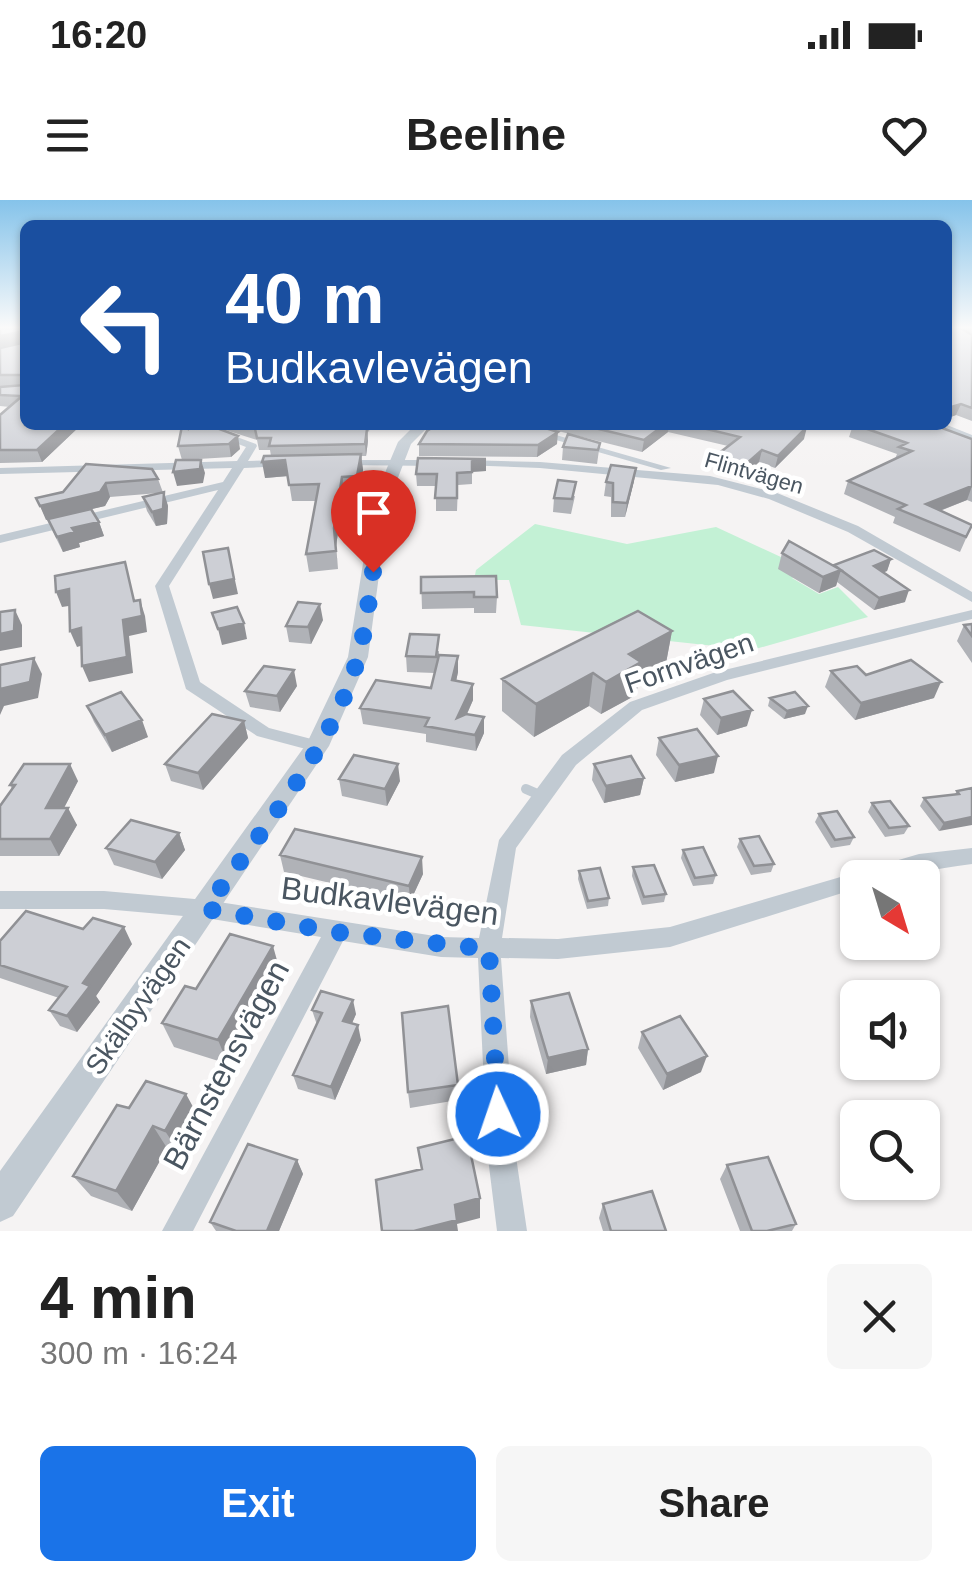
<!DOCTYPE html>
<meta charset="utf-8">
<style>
body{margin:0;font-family:Helvetica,sans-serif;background:#f6f6f6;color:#222;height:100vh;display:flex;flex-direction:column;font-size:38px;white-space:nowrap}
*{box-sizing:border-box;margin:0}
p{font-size:32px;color:#767676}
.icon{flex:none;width:55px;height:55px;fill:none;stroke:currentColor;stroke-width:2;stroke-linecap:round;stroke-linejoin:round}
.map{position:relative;height:1031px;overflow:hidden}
.side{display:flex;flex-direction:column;background:#fff;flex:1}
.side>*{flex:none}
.top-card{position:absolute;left:20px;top:20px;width:932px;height:210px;border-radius:15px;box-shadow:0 2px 8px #0004;background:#1a4fa0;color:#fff;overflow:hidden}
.needle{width:65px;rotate:142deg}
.fabs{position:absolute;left:840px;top:660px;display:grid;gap:20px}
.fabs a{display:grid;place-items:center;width:100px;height:100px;border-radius:15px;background:#fff;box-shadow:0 2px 8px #0004;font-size:50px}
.pin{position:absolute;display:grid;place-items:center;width:85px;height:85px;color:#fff;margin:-102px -42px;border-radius:50% 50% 50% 0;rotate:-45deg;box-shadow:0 0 10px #0007}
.pin .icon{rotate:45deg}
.me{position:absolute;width:110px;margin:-55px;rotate:357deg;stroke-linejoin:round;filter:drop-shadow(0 0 8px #0008)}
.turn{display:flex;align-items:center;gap:35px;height:210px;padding:0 40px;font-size:45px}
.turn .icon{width:130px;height:130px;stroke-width:2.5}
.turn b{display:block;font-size:70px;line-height:85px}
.round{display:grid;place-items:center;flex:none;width:105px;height:105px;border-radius:15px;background:#f6f6f6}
.head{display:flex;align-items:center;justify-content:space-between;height:170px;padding:0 40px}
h1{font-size:60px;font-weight:700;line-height:75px}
.action{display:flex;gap:20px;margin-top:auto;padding:20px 40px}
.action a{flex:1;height:115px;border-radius:15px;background:#1a73e8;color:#fff;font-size:40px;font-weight:700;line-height:115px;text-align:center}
.action a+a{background:#f6f6f6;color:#222}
.status{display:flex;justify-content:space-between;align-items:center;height:70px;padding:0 50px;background:#fff;direction:ltr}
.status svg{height:28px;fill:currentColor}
header{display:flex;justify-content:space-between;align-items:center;height:130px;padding:0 40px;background:#fff;font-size:45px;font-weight:700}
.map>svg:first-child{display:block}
.green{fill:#c3f1d5}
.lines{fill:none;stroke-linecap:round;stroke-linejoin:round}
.service{stroke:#c1cad2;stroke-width:10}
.minor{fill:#c1cad2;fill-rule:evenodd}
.tertiary{fill:#c1cad2;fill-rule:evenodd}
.wall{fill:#b0b2b7}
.shaded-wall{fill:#909195}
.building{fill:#cdcfd5;stroke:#909195;stroke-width:2.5}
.route{stroke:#1a73e8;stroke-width:18;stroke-dasharray:0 32.4}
.labels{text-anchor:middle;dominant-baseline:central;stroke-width:9;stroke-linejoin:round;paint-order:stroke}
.far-street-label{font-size:22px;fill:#4a5661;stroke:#fff}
.street-label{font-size:28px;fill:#4a5661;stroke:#fff}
.near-street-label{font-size:32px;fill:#4a5661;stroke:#fff}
</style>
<div class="status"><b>16:20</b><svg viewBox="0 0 49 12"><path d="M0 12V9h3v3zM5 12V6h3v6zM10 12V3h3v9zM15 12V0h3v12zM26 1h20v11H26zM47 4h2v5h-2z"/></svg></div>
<header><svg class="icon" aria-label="menu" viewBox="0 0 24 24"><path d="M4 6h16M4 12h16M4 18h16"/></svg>Beeline<svg class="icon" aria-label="heart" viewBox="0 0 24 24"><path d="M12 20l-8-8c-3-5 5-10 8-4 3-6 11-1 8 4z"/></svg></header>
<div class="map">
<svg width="972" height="1031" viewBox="0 0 972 1031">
<rect width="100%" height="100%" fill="#f5f3f3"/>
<path class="green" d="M535 324 627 344 716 327 809 370 792 378 819 394 838 387 868 417 752 450 521 425 509 380H474L476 370Z"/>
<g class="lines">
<path class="service" d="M526 589 542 596"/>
<path class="minor" d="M189 225H204L256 244 257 246 248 261 284 260 290 263 284 266 244 268 169 386 200 482 269 528 323 542 326 546 323 550 317 552 257 536 186 489 155 386 218 290 0 343V335L223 282 232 268 0 274V268L237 261 246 247Z
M504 225H521L671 268 661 270Z
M933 225H947L972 235V242Z
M336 260H439L445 263 439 266 340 265 334 262Z
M465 260 540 262 710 276 777 293 858 326 972 392V402L848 332 769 299 718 285 540 268 461 265 459 263Z
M972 410V419L727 480 642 510 576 565 516 648 502 738 558 739 670 727 919 654 972 648V664C933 669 896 678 858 678V688L670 747 558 759 501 758 515 950 527 1031H497L487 950 478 758 441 757 343 741 193 1031H162L321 737 206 718 104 709H0V691H104L206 700 441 737 479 738 499 640 562 555 630 502 716 472Z"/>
<path class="tertiary" d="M415 225H430L411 244 389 301 368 457 329 546 13 1016 0 1022V971L307 543 348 457 373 301 398 242Z"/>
</g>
<path class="wall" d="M0 127H25L81 225 42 262 0 263V215L10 207 0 206V148L22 142 0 147Z
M948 127H972V221L956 215 948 218Z
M210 225H354L364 228 360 225H370L369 232 367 230 368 241 366 256H361L363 270 359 293H344L336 346 338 369 309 372 306 354 316 301H292L288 276 265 278 271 256 270 250H259L257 240Z
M436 225H797L804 239 775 268 759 262 742 278 716 266 718 254 728 246 668 232 642 252 538 226 557 244 537 257 419 256V244Z
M853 225H934L972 239V302L967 300 940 311 972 325 960 352 893 323 895 317 844 294 848 281 895 259 897 254 849 237Z
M188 229 240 249 231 257 182 260 178 246Z
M600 243 597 264 562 260 563 247Z
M86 264 158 279 168 306 167 324 156 326 147 311 143 297 159 293 110 297 105 306 91 309 99 322 104 336 79 343 80 347 63 352 36 298 63 292Z
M486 271 472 272V284L458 285 457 311H436V286H417L416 274Z
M634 281 625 317H611V297L604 296 606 282Z
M575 296 571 314 553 312 554 298Z
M782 353 833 366 891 359 887 371 883 372 905 402 874 410 837 382 836 386 819 393 778 369Z
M421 377 497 397 496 413H474V408L422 409Z
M323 420 311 444 289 442 286 426Z
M972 424V463L957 441 964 425Z
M672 431 666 463 639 478 636 495 601 514 589 506 534 537 502 511V479Z
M439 451V458L458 472 456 481 473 484V500L467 514 484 533 476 551 426 542V534L363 524 360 508 431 488 435 473 407 472 406 456Z
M831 471 866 475 934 498 855 520 825 487Z
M297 486 280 512 250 507 245 491Z
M770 498 805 514 784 519 768 506Z
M704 499 747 526 717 535 700 515Z
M87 506 148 537 112 552 94 522Z
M244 521 248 538 203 590 171 581 165 564Z
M659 538 714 573 675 582 656 555Z
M594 564 644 578 640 595 604 603 592 580Z
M339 579 400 581 387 606 342 596Z
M78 581 64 608 77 625 59 656H0V606L12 589 10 585Z
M972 588 939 631 920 606 924 598 955 594 957 591Z
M872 603 909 626 904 634 885 637 868 612Z
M819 614 854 637 850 645 831 648 815 622Z
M179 633 185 650 162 679 114 665 106 648Z
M740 639 774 664 771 672 751 675 737 647Z
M683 650 716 675 713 684 693 686 681 658Z
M280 655 423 674 410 702 284 672Z
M633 667 666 694 664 702 642 705 632 676Z
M579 671 609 698 608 706 587 709 578 679Z
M0 741 132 744 96 796 100 802 77 832 60 826 49 810 59 798 0 778Z
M280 771 228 864 174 847 162 823 196 789Z
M531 801 588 849 586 865 546 874 530 817Z
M312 810 356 814 352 823 361 840 335 900 298 889 293 875 317 825Z
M642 832 701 872 663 890 638 848Z
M458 885V900L410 908 408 892Z
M129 908 198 916 179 952 167 948 132 1011 91 996 73 976Z
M297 960 303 974 279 1031H216L210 1022Z
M727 965 796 1024 792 1031H740L720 979Z
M603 1004 666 1031H603L599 1018Z"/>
<path class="shaded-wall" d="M24 131 25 142 0 147V136Z
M961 204 956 215 948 218V208Z
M64 225H81L42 262 37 250Z
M664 225H669L668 232 642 252 644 240Z
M807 227 804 239 775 268 778 256Z
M367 229 368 241 366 256 365 244Z
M558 232 557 244 537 257 538 245Z
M238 236 240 249 231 257 229 244Z
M762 250 759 262 742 278 745 265Z
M361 254 363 270 359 293 357 276Z
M486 259V271L472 272V260Z
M201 260 205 273 203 283 177 286 173 272Z
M285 260 288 276 265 278 262 262Z
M636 268 634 281 625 317 627 303Z
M342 277 344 293 336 346 338 369 334 328Z
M106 283 110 297 105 306 46 320 40 306Z
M972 286 967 300 921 318 926 304Z
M164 292 168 306 167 324 156 326 152 312Z
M99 322 104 336 79 343 80 347 63 352 57 337 72 328Z
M228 348 238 394 213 399 209 384Z
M891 359 887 371 870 378 874 366Z
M841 370 836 386 819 393 823 377Z
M69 389 75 405 62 407 56 392Z
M909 390 905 402 874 410 879 398Z
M140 400 145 416 147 432 129 436 133 473 89 482 82 466Z
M320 404 323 420 311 444 308 427Z
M15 410 22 425V447L0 451V434Z
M244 423 247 439 222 445 218 429Z
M81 428 87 444 77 447 70 431Z
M672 431 666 463 639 478 636 495 601 514 606 482 629 454Z
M458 456V472L453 496 452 480Z
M34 458 42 474 38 498 4 506 0 515V489Z
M294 470 297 486 280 512 277 496Z
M593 473 589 506 534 537 536 504Z
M941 482 934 498 855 520 861 503Z
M473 484V500L458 534 457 518Z
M808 506 805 514 784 519 787 511Z
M752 510 747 526 717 535 721 518Z
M484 517V533L476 551 475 535Z
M142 520 148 537 112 552 105 535Z
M244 521 248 538 203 590 198 573Z
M718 556 714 573 675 582 679 565Z
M70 564 78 581 55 625 46 608Z
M398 564 400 581 387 606 385 589Z
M644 578 640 595 604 603 606 586Z
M68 608 77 625 59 656 50 639Z
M972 617V625L939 631 944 623Z
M179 633 185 650 162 679 155 662Z
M422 657 423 674 410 702 409 686Z
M124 727 132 744 96 796 100 802 77 832 67 816 83 783Z
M273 746 280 771 228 864 218 840Z
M353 800 356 814 347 835 343 821Z
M358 825 361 840 335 900 331 887Z
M588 849 586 865 546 874 548 858Z
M707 856 701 872 663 890 667 874Z
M186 894 198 916 179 952 165 931Z
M153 926 167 948 132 1011 116 991Z
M297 960 303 974 279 1031H267Z
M480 998V1018L457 1024 458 1031H414L455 1005Z"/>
<path class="building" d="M0 127H25V225H64L37 250H0V215L22 196 0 195V187L25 185 21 175H0V148L22 143 24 131 0 136Z
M948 127H959L972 135V208L961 204 948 208Z
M189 225H209L238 236 229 244 178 246 182 226 188 229Z
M244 225H354L367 229 365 244 269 246 271 238H257L255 229Z
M436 225H536L558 232 538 245 419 244 427 231Z
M582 225H664L644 240Z
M690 225H797L807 227 778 256 762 250 745 265 718 254 740 237Z
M856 225H934L972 239V286L926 304 972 325 966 337 898 309 906 305 848 281 912 251 899 247 907 243Z
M568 234 600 243 598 250 563 247Z
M361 254 357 276 342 277 334 328 336 351 306 354 319 284 289 285 285 260 262 262 264 256Z
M418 258 486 259 472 260V272L457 273V298H435L437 274H416Z
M176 260H201L200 269 173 272Z
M86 264 152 269 158 279 106 283 100 292 40 306 36 298 63 292Z
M611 265 636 268 627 303 613 302V283L606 282Z
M558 280 576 282 572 299 554 298Z
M164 292 163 309 152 312 143 297Z
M91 309 99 322 72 328 75 332 57 337 48 319Z
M789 341 841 370 823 377 782 353Z
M228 348 234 379 209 384 203 352Z
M874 350 891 359 874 366 909 390 879 398 834 365Z
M125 362 134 401 140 400 142 416 123 420 127 457 82 466 81 428 70 431 69 389 56 392 55 376Z
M496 376 497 397H474V392L421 393V377Z
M298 402 320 404 308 427 286 426Z
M237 407 244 423 218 429 212 413Z
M15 410 14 431 0 434V412Z
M638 411 672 431 629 454 641 462 606 482 593 473 536 504 502 479Z
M972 424V436L964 425Z
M410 434 439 435 436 457 406 456Z
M439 455 458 456 452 480 473 484 457 518 466 514 484 517 475 535 425 526 429 518 360 508 376 480 431 488Z
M34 458 30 482 0 489V465Z
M911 460 941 482 861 503 831 471 857 466 866 475Z
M264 466 294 470 277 496 245 491Z
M733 491 752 510 721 518 704 499Z
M121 492 142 520 105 535 87 506Z
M795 492 808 506 787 511 770 498Z
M212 514 244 521 198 573 165 564Z
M697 529 718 556 679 565 659 538Z
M354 555 398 564 385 589 339 579Z
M631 556 644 578 606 586 594 564Z
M24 564H70L46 608H68L50 639H0V606L15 585H10Z
M972 588V617L944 623 924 598 959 594 957 591Z
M890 601 909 626 889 628 872 603Z
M837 611 854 637 835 640 819 614Z
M131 620 179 633 155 662 106 648Z
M295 629 422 657 409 686 280 655Z
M759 636 774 664 754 666 740 639Z
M703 647 716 675 695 678 683 650Z
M654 665 666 694 644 697 633 667Z
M600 668 609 698 588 701 579 671Z
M26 711 83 729 93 718 124 727 83 783 90 786 67 816 49 810 67 787 0 765V741Z
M230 734 273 746 218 840 162 823 185 786 196 789Z
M321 791 353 800 343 821 358 825 331 887 293 875 322 813 312 810Z
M569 793 588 849 548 858 531 801Z
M448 806 458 885 408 892 402 813Z
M680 816 707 856 667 874 642 832Z
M146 881 186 894 165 931 153 926 116 991 73 976 117 905 129 908Z
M467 936 480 998 455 1005 457 1020 414 1031H382L376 980 422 969 418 948Z
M248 944 297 960 267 1031H236L210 1022Z
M768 957 796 1024 767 1031H752L727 965Z
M652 991 666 1031H611L603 1004Z"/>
<linearGradient id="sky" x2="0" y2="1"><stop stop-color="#85c3ea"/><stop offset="0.47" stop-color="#fafafa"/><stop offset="1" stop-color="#fafafa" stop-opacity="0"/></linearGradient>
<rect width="972" height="271" fill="url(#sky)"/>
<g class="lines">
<path class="route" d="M373 372C369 399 366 427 359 454 334 548 260 631 206 709L335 732 489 749 498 914"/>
</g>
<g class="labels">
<g class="far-street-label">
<text transform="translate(754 273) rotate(16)">Flintvägen</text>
</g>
<g class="street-label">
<text transform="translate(689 463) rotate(-19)">Fornvägen</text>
<text transform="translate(138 806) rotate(-55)">Skälbyvägen</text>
</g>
<g class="near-street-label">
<text transform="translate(390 701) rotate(7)">Budkavlevägen</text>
<text transform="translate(226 865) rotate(-62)">Bärnstensvägen</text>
</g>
</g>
</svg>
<div class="fabs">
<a><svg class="needle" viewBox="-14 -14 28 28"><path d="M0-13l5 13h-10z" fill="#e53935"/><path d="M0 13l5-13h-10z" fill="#767676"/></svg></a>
<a><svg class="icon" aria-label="sound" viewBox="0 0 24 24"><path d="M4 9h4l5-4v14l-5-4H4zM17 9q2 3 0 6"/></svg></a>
<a><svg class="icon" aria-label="search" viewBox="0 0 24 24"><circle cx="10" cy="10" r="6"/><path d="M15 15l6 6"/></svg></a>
</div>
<div class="pin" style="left:373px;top:372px;background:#d93025"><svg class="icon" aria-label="arrive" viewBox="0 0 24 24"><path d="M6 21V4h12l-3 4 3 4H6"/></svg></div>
<svg class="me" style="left:498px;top:914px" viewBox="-20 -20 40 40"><circle r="17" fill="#1a73e8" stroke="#fff" stroke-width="3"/><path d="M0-11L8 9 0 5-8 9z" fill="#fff"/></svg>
<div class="top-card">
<div class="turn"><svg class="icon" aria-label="left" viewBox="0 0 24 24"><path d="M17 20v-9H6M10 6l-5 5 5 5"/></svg><div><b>40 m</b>Budkavlevägen</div></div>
</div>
</div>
<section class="side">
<div class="head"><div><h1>4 min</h1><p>300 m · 16:24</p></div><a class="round"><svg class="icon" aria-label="close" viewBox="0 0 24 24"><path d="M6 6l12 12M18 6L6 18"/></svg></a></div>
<div class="action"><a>Exit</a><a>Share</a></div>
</section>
